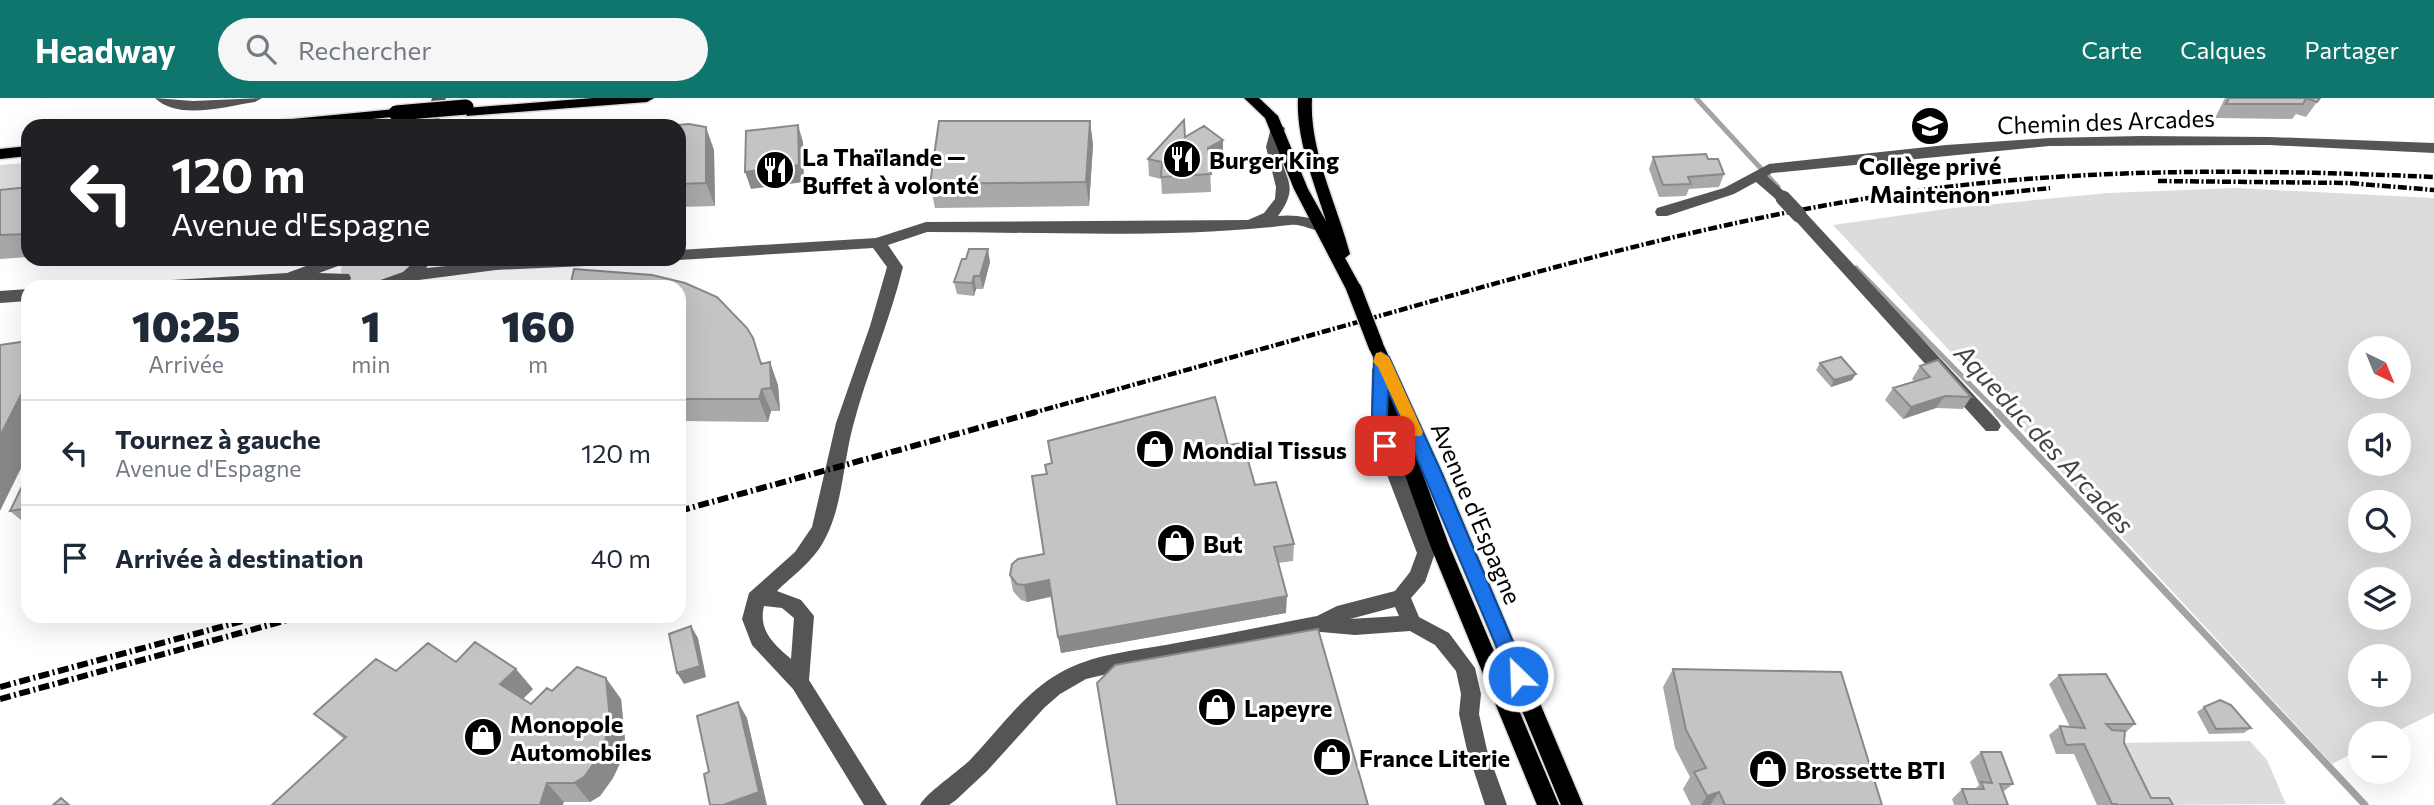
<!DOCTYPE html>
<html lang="fr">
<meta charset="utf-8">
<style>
body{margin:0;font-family:Commissioner,sans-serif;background:#f6f6f7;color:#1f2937;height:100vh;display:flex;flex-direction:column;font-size:26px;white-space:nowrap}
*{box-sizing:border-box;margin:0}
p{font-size:23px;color:#747a83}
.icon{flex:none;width:38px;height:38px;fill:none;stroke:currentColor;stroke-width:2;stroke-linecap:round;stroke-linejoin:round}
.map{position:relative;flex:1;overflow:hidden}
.sheet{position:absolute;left:21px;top:182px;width:665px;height:343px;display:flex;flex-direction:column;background:#fff;border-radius:21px;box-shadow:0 7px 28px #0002}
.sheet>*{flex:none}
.top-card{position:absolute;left:21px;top:21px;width:665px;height:147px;border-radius:21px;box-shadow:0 7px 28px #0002;background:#202124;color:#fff;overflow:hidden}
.needle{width:46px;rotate:137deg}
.buttons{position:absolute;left:2348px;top:238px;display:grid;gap:14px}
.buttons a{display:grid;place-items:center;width:63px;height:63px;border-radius:50%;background:#fff;box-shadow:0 7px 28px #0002;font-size:35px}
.pin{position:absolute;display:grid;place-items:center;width:60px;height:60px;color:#fff;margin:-30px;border-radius:14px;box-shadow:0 4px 10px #0006}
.me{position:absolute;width:77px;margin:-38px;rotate:336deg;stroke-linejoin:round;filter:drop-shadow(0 0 5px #0008)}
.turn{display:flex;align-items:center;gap:24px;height:147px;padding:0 35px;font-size:32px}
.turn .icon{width:91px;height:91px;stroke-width:2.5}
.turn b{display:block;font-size:49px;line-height:60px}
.eta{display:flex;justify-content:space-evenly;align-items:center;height:119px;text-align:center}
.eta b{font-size:42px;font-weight:800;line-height:49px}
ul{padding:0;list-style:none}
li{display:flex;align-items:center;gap:21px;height:105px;padding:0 35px;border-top:2px solid #e0e1e3}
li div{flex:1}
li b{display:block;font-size:26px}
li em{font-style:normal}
header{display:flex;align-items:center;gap:42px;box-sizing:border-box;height:98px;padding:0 35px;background:#0f766e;color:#fff}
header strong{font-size:33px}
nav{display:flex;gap:38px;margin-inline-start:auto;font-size:24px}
.search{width:490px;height:63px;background:#f6f6f7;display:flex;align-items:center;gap:18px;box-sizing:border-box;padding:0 24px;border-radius:38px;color:#747a83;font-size:26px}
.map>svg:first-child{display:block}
.green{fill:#dcdcdc;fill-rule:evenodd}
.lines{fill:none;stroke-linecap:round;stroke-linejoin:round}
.stream-far1{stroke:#a3a3a3;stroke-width:5}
.stream{stroke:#a3a3a3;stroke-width:7}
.major-casing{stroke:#dbdbdb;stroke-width:3}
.minor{fill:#555;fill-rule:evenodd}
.major{fill:#000;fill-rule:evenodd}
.rail-far1{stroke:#000;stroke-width:4.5;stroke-dasharray:9 2.5 2 2.5;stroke-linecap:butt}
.rail{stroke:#000;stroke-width:6;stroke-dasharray:11 3.5 2 3.5;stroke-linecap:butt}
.major-bridge-casing{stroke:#dbdbdb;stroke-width:18;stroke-linecap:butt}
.minor-bridge{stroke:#555;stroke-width:15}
.major-bridge{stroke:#000;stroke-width:15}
.wall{fill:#a9a9a9}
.shaded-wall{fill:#898989}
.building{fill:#c4c4c4;stroke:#898989;stroke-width:2}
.route{fill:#1a73e8;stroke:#114b97;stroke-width:2}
.slow{fill:#f59e0b}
.labels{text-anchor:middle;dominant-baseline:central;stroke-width:6;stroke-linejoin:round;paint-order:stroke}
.street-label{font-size:24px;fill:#000;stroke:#fff}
.poi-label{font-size:24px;font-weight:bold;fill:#000;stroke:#fff;text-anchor:start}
.water-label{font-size:26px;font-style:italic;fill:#444;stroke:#fff}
</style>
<header>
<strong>Headway</strong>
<div class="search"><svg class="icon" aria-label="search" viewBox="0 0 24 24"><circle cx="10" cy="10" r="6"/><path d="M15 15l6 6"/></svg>Rechercher</div>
<nav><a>Carte</a><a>Calques</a><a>Partager</a></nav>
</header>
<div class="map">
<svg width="2434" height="707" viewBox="0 0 2434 707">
<rect width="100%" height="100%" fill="#fff"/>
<path class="green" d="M28 65V95L0 98V67Z
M2235 90 2434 100V615L2393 635H2361V651L2332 666 1833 127 1953 110 2108 95ZM2361 250H2399V289H2361ZM2361 327H2399V366H2361ZM2361 404H2399V443H2361ZM2361 481H2399V520H2361ZM2361 558H2399V597H2361Z
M345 161H425C407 172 364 206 345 182 339 175 341 168 345 161Z
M2250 643 2267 662 2286 706 2142 707 2115 645Z"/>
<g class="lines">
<path class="stream-far1" d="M1696 0 1778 89
M1856 170 1999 316"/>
<path class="stream" d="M1997 314 2365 707"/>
<defs>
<path id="major" d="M593 0H654L647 4 466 18 459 14 466 10Z
M1244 0H1259L1278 18 1308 91 1326 123C1314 84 1296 42 1298 0H1312C1309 53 1337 106 1350 156L1345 160 1362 191 1360 195H1348L1294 91 1265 20Z
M396 11 401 12V18L306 28H254L261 24Z
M28 48V58L0 61V51Z
M1376 242 1384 248 1443 376 1583 707H1561L1411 344 1449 447 1559 707H1537L1430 447 1392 341 1377 287 1383 281 1368 248Z"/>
</defs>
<use href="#major" class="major-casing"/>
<path class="minor" d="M155 0 193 3 262 0 255 4C227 8 178 23 155 0Z
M432 0H446L437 28H423Z
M1278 26 1285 30C1284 35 1281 42 1281 47 1278 79 1304 83 1278 118 1296 116 1309 120 1326 124L1329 128 1326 132C1314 135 1303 125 1290 127 1171 141 1047 134 927 134L888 147 903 169C890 223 867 274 853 328 842 369 843 415 819 451 807 468 791 479 777 493L801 502 814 518 809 582 887 707H864L793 591 752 547 742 521 749 495 795 454 812 429 836 325 870 228 887 169 873 150 679 162 675 161H679V152L876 140 926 124 1248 122 1264 115 1275 101 1276 89 1266 49 1271 30ZM764 508 782 510 794 520 791 561C774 546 758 533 764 508Z
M2141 38 2269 39 2434 45V55L2269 47 2049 48 1772 75 1767 78 1788 97 1790 100 1788 103H1778L1756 84 1734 96 1667 118H1657L1655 114 1657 110 1724 90 1769 66 1946 47 2049 40Z
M1799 112 1804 113 1998 323 2001 328 1998 333H1986L1794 121 1792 117 1794 113Z
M325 161H349L346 165 319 175 349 176 351 180 349 184 236 189H147L155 183 287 175Z
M417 161H434L426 170 446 168 434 161H638L630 166 496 172 411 183 394 189H370L372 185 403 174Z
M28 191V203L0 205V193Z
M1380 265 1388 271 1389 319 1394 348 1435 455 1425 484 1411 500 1419 519 1449 535 1475 570 1481 596 1479 616 1487 652 1507 707H1485L1467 652 1459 616 1461 596 1456 573 1435 547 1410 533 1355 537 1321 534 1128 571 1086 581 1060 596 1044 610 987 673 956 702 949 707H920C926 695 959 673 971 661 999 632 1023 596 1058 576 1093 555 1136 553 1176 545 1223 537 1270 527 1317 518L1337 508 1395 493 1410 474 1417 455 1376 348 1371 319 1372 271ZM1395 509 1399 518 1350 521Z"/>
<use href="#major" class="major"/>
<path class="rail-far1" d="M2158 83 2349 85 2434 92
M1910 105 2050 90
M1029 316C1157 280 1284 245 1411 209 1571 164 1730 120 1895 96 2073 69 2254 71 2434 79"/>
<path class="rail" d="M679 413 1036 314
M0 589 261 518
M0 601 302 518"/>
<defs>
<path id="major-bridge" d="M396 15 466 9
M1354 191 1376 248"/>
</defs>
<use href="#major-bridge" class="major-bridge-casing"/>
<path class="minor-bridge" d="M1783 100 1799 117"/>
<use href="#major-bridge" class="major-bridge"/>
</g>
<path class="wall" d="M2225 0H2320L2306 19 2296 16 2292 21 2215 20Z
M1090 23 1093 47 1089 108 935 110 930 86Z
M679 28 714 52 715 108 679 109Z
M1185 39 1223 42V59L1210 66 1211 94 1162 96 1161 81 1149 78 1148 61Z
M1653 59 1708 61 1724 76 1719 89 1689 91 1686 98 1659 99 1649 71Z
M28 89V159L0 161V92Z
M966 161 990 164 983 191H976L974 198 957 196 954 184Z
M679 189 763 265 778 287 780 313H771L768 324 679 323Z
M1820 265 1852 282 1831 289 1816 272Z
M1920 268 1971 299 1963 311 1936 310 1903 321 1885 302 1893 290 1914 283 1912 281Z
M1228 347 1294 446 1293 463 1278 465 1286 515 1061 555 1051 499 1027 504 1021 502 1013 493 1010 477Z
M28 376V428L10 413Z
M456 564 533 591 523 601 531 606 552 593 621 601 625 642 621 663 613 680 600 698 590 704H564L344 641 314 616Z
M1673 571 1882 707H1691L1683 691 1690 679 1675 650 1663 589Z
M2059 577 2135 626 2125 635 2124 645 2151 700 2173 707H2097L2074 656H2056L2049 637 2060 628 2070 629 2049 586Z
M2204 609 2251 630 2244 635 2209 636 2197 614Z
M1981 654 2013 686 2003 694 2008 707H1954L1952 701 1962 691H1975L1979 687 1970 664Z"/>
<path class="shaded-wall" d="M1090 23 1093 47 1089 108 1086 84Z
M798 27 803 44 804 84 751 91 745 74Z
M706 29 714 52 715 108 706 85Z
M1223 42V59L1209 67 1208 50Z
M988 151 990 164 983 191 980 178Z
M974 178 976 191 974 198 972 185Z
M770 264 778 287 780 313 771 290Z
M1856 276 1852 282 1831 289 1834 282Z
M762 291 771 313 768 324 759 301Z
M23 293 28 297V356L0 413V338Z
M1945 298 1936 310 1903 321 1911 309Z
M1049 482 1052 498 1027 504 1024 487Z
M1287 498 1286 515 1061 555 1058 539Z
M691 528 698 540 706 579 684 586 677 575Z
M516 571 533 591 517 606 500 586Z
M606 580 621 601 625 642 621 663 613 680 600 698 590 704 574 685Z
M738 604 747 620 767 707H723Z
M547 685 564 704 563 707H540Z
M1719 694 1710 707H1701L1707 698Z"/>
<path class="building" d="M2229 0H2320L2317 4 2306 0 2303 6H2226Z
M1184 22 1185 39 1204 28 1223 42 1208 50 1211 76 1161 79 1162 64 1148 61Z
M939 23H1090L1086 84 930 86Z
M689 26 706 29V85L679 86V28H665Z
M798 27 799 67 745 74 746 33Z
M1706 56 1708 61H1718L1724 76 1688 79 1691 86 1663 87 1653 59Z
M28 89V136L0 137V92Z
M969 151H988L980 178H974L972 185 954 184 962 161H966Z
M574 171 652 177 685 185 717 199 747 230 753 240 761 266 770 264 771 290 762 291 759 301H679V189H570Z
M28 243V292L23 293 0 338V247Z
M1841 259 1856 276 1834 282 1820 265Z
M1938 262 1971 299 1945 298 1911 309 1893 290 1930 279 1920 268Z
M1215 299 1228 347 1243 345 1255 387 1276 384 1294 446 1274 449 1287 498 1058 539 1049 482 1024 487 1017 486 1010 477 1012 466 1018 461 1044 456 1032 378 1047 376 1045 367 1052 365 1048 343Z
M28 376V410L10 413Z
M691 528 700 568 677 575 669 536Z
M1318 531 1368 707H1117L1097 585 1115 567Z
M475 544 516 571 500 586 531 606 547 590 552 593 577 569 606 580 610 622 605 644 597 661 584 679 574 685H547L540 707H272L346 639 314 616 376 561 396 573 428 545 456 564Z
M1673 571 1841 574 1882 707H1725L1719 694 1707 698 1694 674 1706 670 1686 632Z
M2106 576 2135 626H2106L2112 632 2125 633 2124 645 2151 700H2169L2173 707H2118L2117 706H2112L2084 646 2066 647 2060 628 2085 630 2059 577Z
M2220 602 2231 607 2251 630 2216 631 2204 609Z
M738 604 759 694 723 707H710L704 676 709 674 697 618Z
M1981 654H2001L2013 686H2000L2008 707H1968L1962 691H1984L1981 684 1992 685Z
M61 700 69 707H53Z"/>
<path class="route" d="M1381 254 1389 259 1442 376 1527 578 1524 583 1518 586 1511 583 1509 578 1388 292 1387 319 1393 348 1385 354 1377 348 1372 319 1374 259Z"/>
<path class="slow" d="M1381 254 1389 259 1423 334 1421 338H1410L1378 269 1373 264 1376 255Z"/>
<defs>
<symbol id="school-disc" viewBox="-11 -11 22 22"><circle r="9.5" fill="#000" stroke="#fff"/><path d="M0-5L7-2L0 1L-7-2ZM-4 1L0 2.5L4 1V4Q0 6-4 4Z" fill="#fff"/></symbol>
<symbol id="restaurant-disc" viewBox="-11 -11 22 22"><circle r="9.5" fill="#000" stroke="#fff"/><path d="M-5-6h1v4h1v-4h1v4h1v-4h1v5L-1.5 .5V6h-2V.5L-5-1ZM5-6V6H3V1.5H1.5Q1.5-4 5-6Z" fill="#fff"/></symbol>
<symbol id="shop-disc" viewBox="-11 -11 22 22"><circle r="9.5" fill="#000" stroke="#fff"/><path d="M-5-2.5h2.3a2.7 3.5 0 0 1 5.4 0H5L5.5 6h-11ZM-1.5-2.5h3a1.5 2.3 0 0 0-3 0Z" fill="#fff"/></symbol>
</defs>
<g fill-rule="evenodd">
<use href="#school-disc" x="1908" y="6" width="44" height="44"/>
<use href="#restaurant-disc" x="1160" y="39" width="44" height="44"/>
<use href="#restaurant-disc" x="753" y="50" width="44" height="44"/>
<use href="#shop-disc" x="1133" y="329" width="44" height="44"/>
<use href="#shop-disc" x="1154" y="423" width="44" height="44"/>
<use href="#shop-disc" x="1195" y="587" width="44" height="44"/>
<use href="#shop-disc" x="461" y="617" width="44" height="44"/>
<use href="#shop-disc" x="1310" y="637" width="44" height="44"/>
<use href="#shop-disc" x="1746" y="649" width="44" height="44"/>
</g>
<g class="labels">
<g class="street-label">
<text transform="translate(2106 23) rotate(-2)">Chemin des Arcades</text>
<text transform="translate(1477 415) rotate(67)">Avenue d'Espagne</text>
</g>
<g class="poi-label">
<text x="802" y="58">La Thaïlande —<tspan x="802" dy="28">Buffet à volonté</tspan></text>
<text x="1209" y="61">Burger King</text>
<text x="1930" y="67" text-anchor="middle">Collège privé<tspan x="1930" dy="28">Maintenon</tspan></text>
<text x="1182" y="351">Mondial Tissus</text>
<text x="1203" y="445">But</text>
<text x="1244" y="609">Lapeyre</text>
<text x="510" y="625">Monopole<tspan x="510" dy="28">Automobiles</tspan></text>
<text x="1359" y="659">France Literie</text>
<text x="1795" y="671">Brossette BTI</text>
</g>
<g class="water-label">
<text transform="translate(2045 340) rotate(47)">Aqueduc des Arcades</text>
</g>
</g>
</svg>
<div class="buttons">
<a><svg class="needle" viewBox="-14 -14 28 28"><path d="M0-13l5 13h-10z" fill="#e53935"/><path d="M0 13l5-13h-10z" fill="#747a83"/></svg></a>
<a><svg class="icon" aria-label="sound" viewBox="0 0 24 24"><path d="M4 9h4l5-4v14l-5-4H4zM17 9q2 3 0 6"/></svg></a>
<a><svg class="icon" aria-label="search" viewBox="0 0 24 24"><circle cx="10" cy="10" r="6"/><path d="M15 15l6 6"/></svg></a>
<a><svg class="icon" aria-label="layers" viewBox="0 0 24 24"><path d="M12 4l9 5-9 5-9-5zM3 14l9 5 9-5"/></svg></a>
<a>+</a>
<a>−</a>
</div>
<div class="pin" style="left:1385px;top:348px;background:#d93025"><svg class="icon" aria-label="arrive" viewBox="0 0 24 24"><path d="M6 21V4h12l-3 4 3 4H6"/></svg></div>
<svg class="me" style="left:1518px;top:578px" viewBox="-20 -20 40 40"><circle r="17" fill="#1a73e8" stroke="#fff" stroke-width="3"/><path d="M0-11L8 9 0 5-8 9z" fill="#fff"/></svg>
<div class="top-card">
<div class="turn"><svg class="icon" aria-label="left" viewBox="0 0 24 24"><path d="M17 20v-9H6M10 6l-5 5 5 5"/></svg><div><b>120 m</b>Avenue d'Espagne</div></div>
</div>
<section class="sheet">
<div class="eta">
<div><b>10:25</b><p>Arrivée</p></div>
<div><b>1</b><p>min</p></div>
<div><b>160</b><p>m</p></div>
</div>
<ul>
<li><svg class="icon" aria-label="left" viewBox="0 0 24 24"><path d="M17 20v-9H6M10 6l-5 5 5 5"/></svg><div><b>Tournez à gauche</b><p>Avenue d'Espagne</p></div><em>120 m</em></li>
<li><svg class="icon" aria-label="arrive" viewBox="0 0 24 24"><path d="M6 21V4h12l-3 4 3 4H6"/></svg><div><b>Arrivée à destination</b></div><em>40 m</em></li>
</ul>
</section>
</div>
